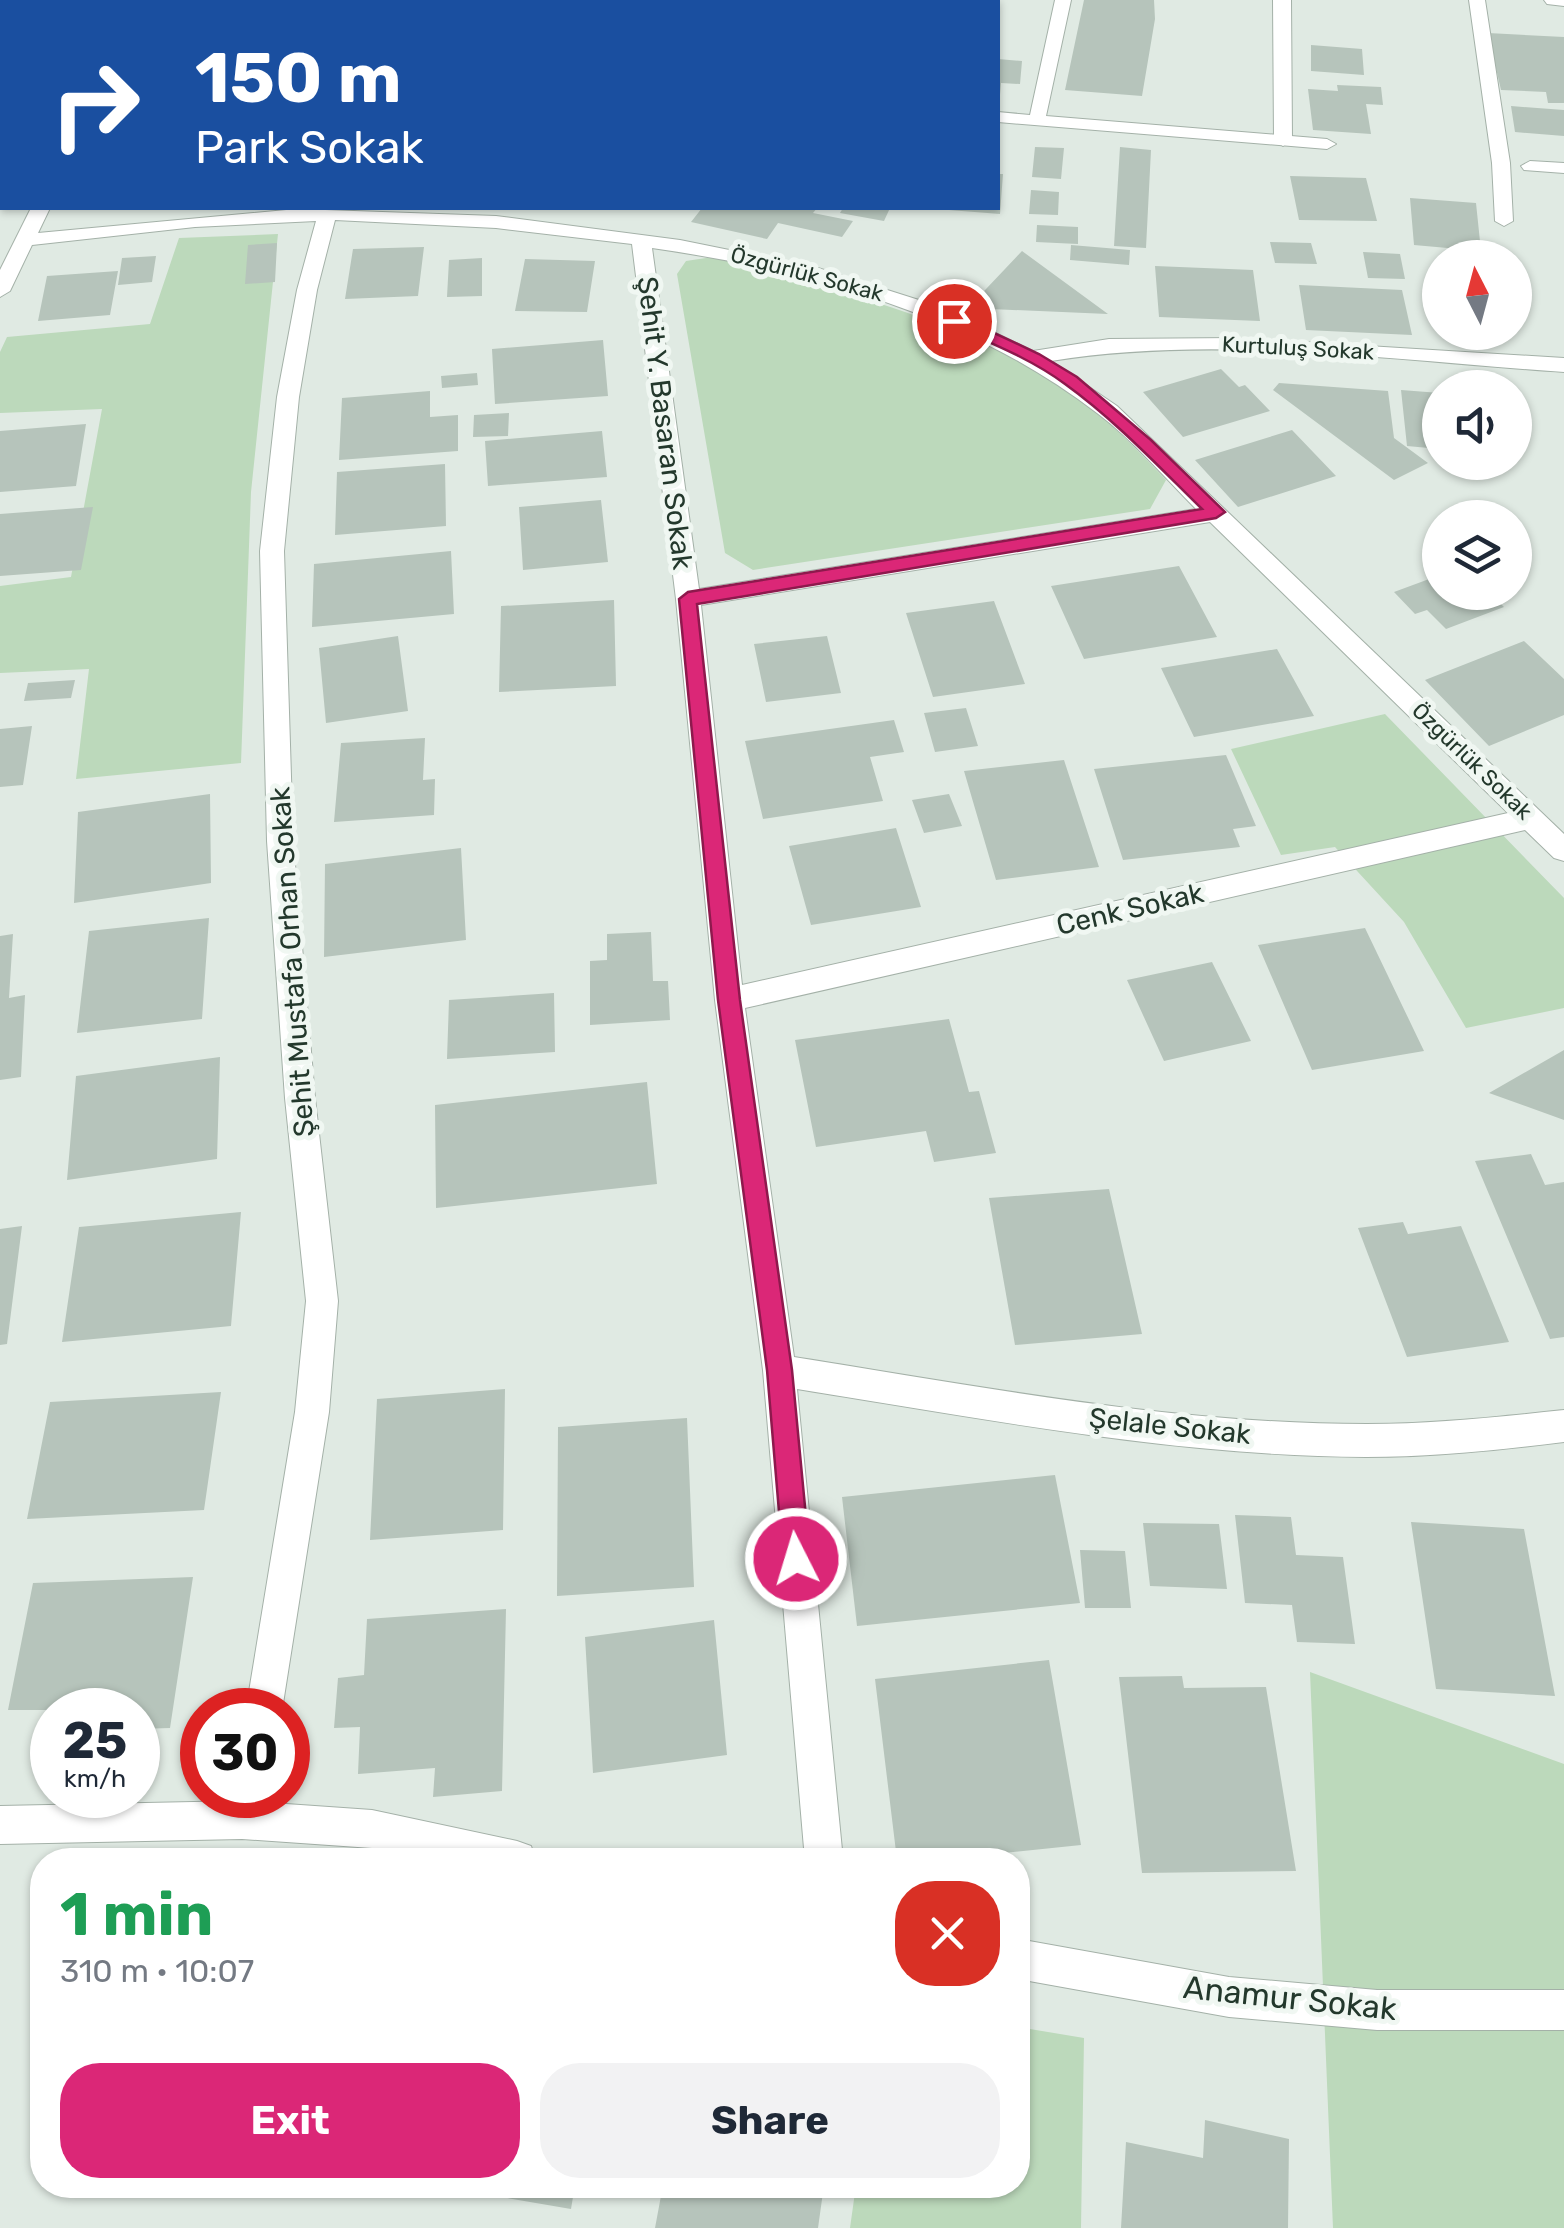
<!DOCTYPE html>
<meta charset="utf-8">
<style>
body{margin:0;font-family:Rubik,sans-serif;background:#f2f2f3;color:#1f2937;height:100vh;display:flex;flex-direction:column;font-size:38px;white-space:nowrap}
*{box-sizing:border-box;margin:0}
p{font-size:32px;color:#747a83}
.icon{flex:none;width:55px;height:55px;fill:none;stroke:currentColor;stroke-width:2;stroke-linecap:round;stroke-linejoin:round}
.map{position:relative;flex:1;overflow:hidden}
.drawer{position:absolute;left:30px;top:1848px;width:1000px;height:350px;display:flex;flex-direction:column;background:#fff;border-radius:40px;box-shadow:0 2px 8px #0004}
.drawer>*{flex:none}
.hud{position:absolute;left:0px;top:0px;width:1000px;height:210px;box-shadow:0 2px 8px #0004;background:#1a4fa0;color:#fff;overflow:hidden}
.needle{width:65px;rotate:354deg}
.controls{position:absolute;left:1422px;top:240px;display:grid;gap:20px}
.controls a{display:grid;place-items:center;width:110px;height:110px;border-radius:50%;background:#fff;box-shadow:0 2px 8px #0004;font-size:50px}
.speed{position:absolute;left:30px;top:1688px;display:flex;gap:20px;font-size:50px;font-weight:700;text-align:center}
.speed>*{display:grid;place-content:center;width:130px;height:130px;border-radius:50%;background:#fff;box-shadow:0 2px 8px #0004;line-height:1}
.speed small{font-size:25px;font-weight:400}
.speed .limit{border:15px solid #d22;background:#fff;color:#111}
.pin{position:absolute;display:grid;place-items:center;width:85px;height:85px;color:#fff;margin:-42px;border:5px solid #fff;border-radius:50%;box-shadow:0 2px 10px #0007}
.me{position:absolute;width:110px;margin:-55px;rotate:355deg;stroke-linejoin:round;filter:drop-shadow(0 0 8px #0008)}
.turn{display:flex;align-items:center;gap:35px;height:210px;padding:0 30px;font-size:45px}
.turn .icon{width:130px;height:130px;stroke-width:2.5}
.turn b{display:block;font-size:70px;line-height:85px}
.round{display:grid;place-items:center;flex:none;width:105px;height:105px;border-radius:40px;background:#f2f2f3}
.overview{display:flex;align-items:center;justify-content:space-between;height:170px;padding:0 30px}
h1{font-size:60px;font-weight:700;line-height:75px;color:#1e9e55}
.cta{display:flex;gap:20px;margin-top:auto;padding:20px 30px}
.cta a{flex:1;height:115px;border-radius:40px;background:#db2777;color:#fff;font-size:40px;font-weight:700;line-height:115px;text-align:center}
.cta a+a{background:#f2f2f3;color:#1f2937}
.map>svg:first-child{display:block}
.green{fill:#bcd9bb}
.building{fill:#b6c4bb}
.lines{fill:none;stroke-linecap:round;stroke-linejoin:round}
.service-casing{stroke:#a4b1a8;stroke-width:2}
.minor-casing{stroke:#a4b1a8;stroke-width:2}
.trunk-casing{stroke:#c1c7c4;stroke-width:32}
.path{stroke:#84aa93;stroke-width:4;stroke-dasharray:4 5;stroke-linecap:butt}
.service{fill:#fff;fill-rule:evenodd}
.minor{fill:#fff;fill-rule:evenodd}
.trunk{stroke:#4e7e64;stroke-width:30}
.route{fill:#db2777;stroke:#8e194d;stroke-width:2.5}
.labels{text-anchor:middle;dominant-baseline:central;stroke-width:10;stroke-linejoin:round;paint-order:stroke}
.far-street-label{font-size:22px;fill:#23382c;stroke:#f0f7f2}
.street-label{font-size:28px;fill:#23382c;stroke:#f0f7f2}
.near-street-label{font-size:32px;fill:#23382c;stroke:#f0f7f2}
</style>
<div class="map">
<svg width="1564" height="2228" viewBox="0 0 1564 2228">
<rect width="100%" height="100%" fill="#e0eae3"/>
<path class="green" d="M278 234 251 492 241 763 76 779 89 669 0 673V586L71 577 102 409 0 413V352L7 337 150 324 179 238Z
M719 256C819 285 923 312 1018 358 1074 386 1124 435 1166 480L1150 509 753 570 725 553 677 274 686 261Z
M1385 714 1564 898V1008L1466 1028 1404 922 1335 847 1281 855 1231 749Z
M1310 1672 1564 1764V2228H1333Z
M1018 2027 1084 2038 1081 2228H850L856 2185H1018Z"/>
<path class="building" d="M1084 0H1154L1155 19 1142 96 1065 90Z
M1488 33 1564 37V103H1548L1546 92 1501 90Z
M1311 45 1362 49 1364 75 1311 71Z
M998 59 1022 61 1020 84 1001 83 1000 95Z
M1337 85 1381 87 1383 105 1366 104 1371 134 1313 130 1308 89 1338 91Z
M1511 106 1564 110V136L1515 132Z
M1035 147 1064 148 1061 179 1032 177Z
M1120 147 1151 150 1146 248 1114 246Z
M998 174H1003L1000 214 949 210 998 208Z
M1290 176 1366 178 1377 221 1299 220Z
M1031 190 1059 192 1058 215 1029 214Z
M1410 198 1476 203 1481 251 1414 245Z
M702 208H817L813 213 853 221 842 237 778 223 767 239 691 222Z
M843 208H890L884 221 840 213Z
M1037 225 1078 227V244L1036 242Z
M1270 242 1311 243 1317 264 1275 263Z
M277 243 275 282 245 284 248 245Z
M1071 245 1130 250 1129 265 1070 260Z
M424 247 418 296 345 299 353 249Z
M1022 251 1108 314 968 308Z
M1363 252 1400 254 1405 279 1368 278Z
M156 256 152 282 118 285 122 258Z
M482 258V296L447 297 449 260Z
M525 259 595 261 587 312 515 311Z
M1155 266 1253 270 1260 321 1159 317Z
M118 271 110 315 38 321 47 276Z
M1299 285 1402 290 1412 335 1306 330Z
M603 340 608 396 495 404 492 349Z
M1221 369 1239 387 1245 385 1270 411 1183 437 1143 392Z
M477 373 478 385 442 388 441 376Z
M1279 383 1388 391 1394 438 1428 463 1394 480 1273 390Z
M1401 390 1440 393V449L1407 446Z
M430 391V417L458 415V451L339 460 342 398Z
M509 413 508 436 473 437 474 415Z
M86 424 76 486 0 492V431Z
M1292 430 1336 476 1238 507 1195 460Z
M602 431 607 477 488 486 485 441Z
M445 464 446 526 335 535 337 472Z
M601 500 608 562 523 570 519 507Z
M93 507 81 570 0 576V514Z
M451 551 454 614 312 627 314 564Z
M1179 566 1217 637 1084 659 1051 586Z
M1440 575V592H1489L1504 607 1446 629 1427 610 1415 614 1394 592Z
M614 600 616 686 499 692 501 606Z
M994 601 1025 684 933 697 906 613Z
M398 636 408 711 326 723 319 648Z
M827 636 841 693 766 702 754 644Z
M1524 641 1564 679V715L1489 746 1425 680Z
M1277 649 1314 716 1194 737 1161 668Z
M75 680 71 698 24 701 28 683Z
M966 708 978 746 935 752 924 713Z
M894 720 904 752 870 757 883 801 763 819 745 741Z
M32 726 23 785 0 787V729Z
M425 738 423 780 435 779 434 815 334 822 341 743Z
M1226 755 1256 826 1233 829 1240 847 1123 860 1094 769Z
M1064 760 1099 867 996 880 964 771Z
M210 794 211 883 74 903 78 812Z
M949 794 962 826 924 833 912 800Z
M896 828 921 907 811 925 789 846Z
M461 848 466 940 324 957 325 864Z
M209 918 202 1019 77 1033 89 931Z
M1365 928 1424 1051 1312 1070 1258 945Z
M651 932 653 981H668L670 1020 590 1025V961L607 960V934Z
M13 934 9 998 25 995 21 1077 0 1080V936Z
M1212 962 1251 1041 1164 1061 1127 980Z
M554 993 555 1052 447 1059 449 1000Z
M949 1019 969 1092 979 1091 996 1153 934 1162 926 1131 816 1147 795 1040Z
M1564 1050V1120L1489 1093Z
M220 1057 217 1159 67 1180 76 1076Z
M647 1082 657 1184 436 1208 435 1105Z
M1531 1154 1545 1185 1564 1182V1337L1550 1339 1475 1161Z
M1109 1189 1142 1334 1015 1345 989 1198Z
M241 1212 231 1326 62 1342 79 1227Z
M1403 1222 1408 1234 1461 1226 1509 1342 1407 1357 1358 1228Z
M22 1226 7 1344 0 1345V1229Z
M505 1389 503 1530 370 1540 377 1399Z
M221 1392 204 1510 27 1519 50 1402Z
M687 1418 694 1587 557 1596 558 1427Z
M1055 1475 1080 1603 857 1626 842 1497Z
M1235 1515 1291 1517 1296 1555 1343 1557 1355 1644 1297 1642 1292 1605 1245 1603Z
M1411 1522 1524 1529 1555 1696 1436 1689Z
M1143 1523 1219 1524 1227 1589 1150 1586Z
M1080 1550 1125 1551 1131 1608H1085Z
M193 1577 170 1728 138 1729V1710H8L33 1583Z
M506 1609 502 1791 433 1797 435 1768 358 1774 360 1727 334 1728 338 1678 364 1675 367 1619Z
M714 1620 727 1755 593 1773 585 1637Z
M1049 1660 1081 1845 936 1860H897L875 1679Z
M1182 1676 1184 1688 1266 1687 1296 1871 1142 1873 1119 1677Z
M1205 2120 1289 2139 1288 2228H1121L1126 2142 1203 2158Z
M431 2185H575L571 2209Z
M663 2185H824L818 2228H655Z"/>
<g class="lines">
<defs>
<path id="service" d="M706 0H722L723 2H707Z
M1055 0H1071L1046 116 1327 139 1336 144 1327 149 998 122V112L1030 115Z
M1469 0H1485L1510 163 1513 221 1504 226 1495 221 1492 163Z
M1530 161 1564 163V173L1524 170 1521 166Z"/>
<path id="minor" d="M1273 0H1291L1292 140 1283 146 1274 140Z
M1544 0H1564V6L1547 4Z
M0 96 2 97V108H0Z
M31 208H50L38 233 297 209 496 216 680 240 818 268 944 308 1033 351 1109 339 1236 338 1564 358V372C1397 361 1217 334 1051 361L1117 406 1540 811 1564 834V861L1554 858 1525 830 745 1008 794 1357C983 1387 1174 1424 1367 1424 1433 1424 1498 1417 1564 1410V1442C1498 1450 1432 1457 1366 1457 1175 1456 985 1419 797 1389L843 1860H805L763 1370 715 1000 676 599 632 244 496 228 335 220 317 290 299 397 284 551 293 841 315 1098 338 1301 329 1412 282 1710H246L295 1412 306 1301 285 1098 267 841 260 551 277 397 297 290 316 221 195 227 32 245 10 291 0 297V270ZM652 248C811 271 968 314 1097 413 1133 440 1164 477 1196 509L699 589ZM1210 522 1508 813 742 985 701 605Z
M242 1801 372 1810 517 1841 531 1846 536 1860H427L372 1848 242 1839 0 1844V1806Z
M1018 1939 1229 1977 1377 1990H1564V2030H1377L1229 2017 1018 1979Z"/>
<path id="trunk" d="M71 2 82 0
M196 2 207 0
M0 18 2 17
M0 47 2 46"/>
</defs>
<use href="#service" class="service-casing"/>
<use href="#minor" class="minor-casing"/>
<use href="#trunk" class="trunk-casing"/>
<path class="path" d="M313 2 323 0"/>
<use href="#service" class="service"/>
<use href="#minor" class="minor"/>
<use href="#trunk" class="trunk"/>
</g>
<path class="route" d="M948 317H960L1039 354 1077 377 1151 440 1225 512 1216 518 697 604 740 1000 792 1370 810 1559 806 1568 796 1572 787 1568 783 1559 767 1370 718 1000 679 599 688 592 1202 509C1158 466 1115 420 1065 384 1030 358 988 342 948 324Z"/>
<g class="labels">
<g class="far-street-label">
<text transform="translate(807 274) rotate(15)">Özgürlük Sokak</text>
<text transform="translate(1298 348) rotate(3)">Kurtuluş Sokak</text>
<text transform="translate(1472 761) rotate(44)">Özgürlük Sokak</text>
</g>
<g class="street-label">
<text transform="translate(665 423) rotate(83)">Şehit Y. Basaran Sokak</text>
<text transform="translate(1130 909) rotate(-13)">Cenk Sokak</text>
<text transform="translate(292 962) rotate(-94)">Şehit Mustafa Orhan Sokak</text>
<text transform="translate(1170 1426) rotate(6)">Şelale Sokak</text>
</g>
<g class="near-street-label">
<text transform="translate(1290 1998) rotate(6)">Anamur Sokak</text>
</g>
</g>
</svg>
<div class="controls">
<a><svg class="needle" viewBox="-14 -14 28 28"><path d="M0-13l5 13h-10z" fill="#e53935"/><path d="M0 13l5-13h-10z" fill="#747a83"/></svg></a>
<a><svg class="icon" aria-label="sound" viewBox="0 0 24 24"><path d="M4 9h4l5-4v14l-5-4H4zM17 9q2 3 0 6"/></svg></a>
<a><svg class="icon" aria-label="layers" viewBox="0 0 24 24"><path d="M12 4l9 5-9 5-9-5zM3 14l9 5 9-5"/></svg></a>
</div>
<div class="speed"><div>25<small>km/h</small></div><div class="limit">30</div></div>
<div class="pin" style="left:954px;top:321px;background:#d93025"><svg class="icon" aria-label="arrive" viewBox="0 0 24 24"><path d="M6 21V4h12l-3 4 3 4H6"/></svg></div>
<svg class="me" style="left:796px;top:1559px" viewBox="-20 -20 40 40"><circle r="17" fill="#db2777" stroke="#fff" stroke-width="3"/><path d="M0-11L8 9 0 5-8 9z" fill="#fff"/></svg>
<div class="hud">
<div class="turn"><svg class="icon" aria-label="right" viewBox="0 0 24 24"><path d="M7 20v-9h11M14 6l5 5-5 5"/></svg><div><b>150 m</b>Park Sokak</div></div>
</div>
<section class="drawer">
<div class="overview"><div><h1>1 min</h1><p>310 m · 10:07</p></div><a class="round" style="background:#d93025;color:#fff"><svg class="icon" aria-label="close" viewBox="0 0 24 24"><path d="M6 6l12 12M18 6L6 18"/></svg></a></div>
<div class="cta"><a>Exit</a><a>Share</a></div>
</section>
</div>
